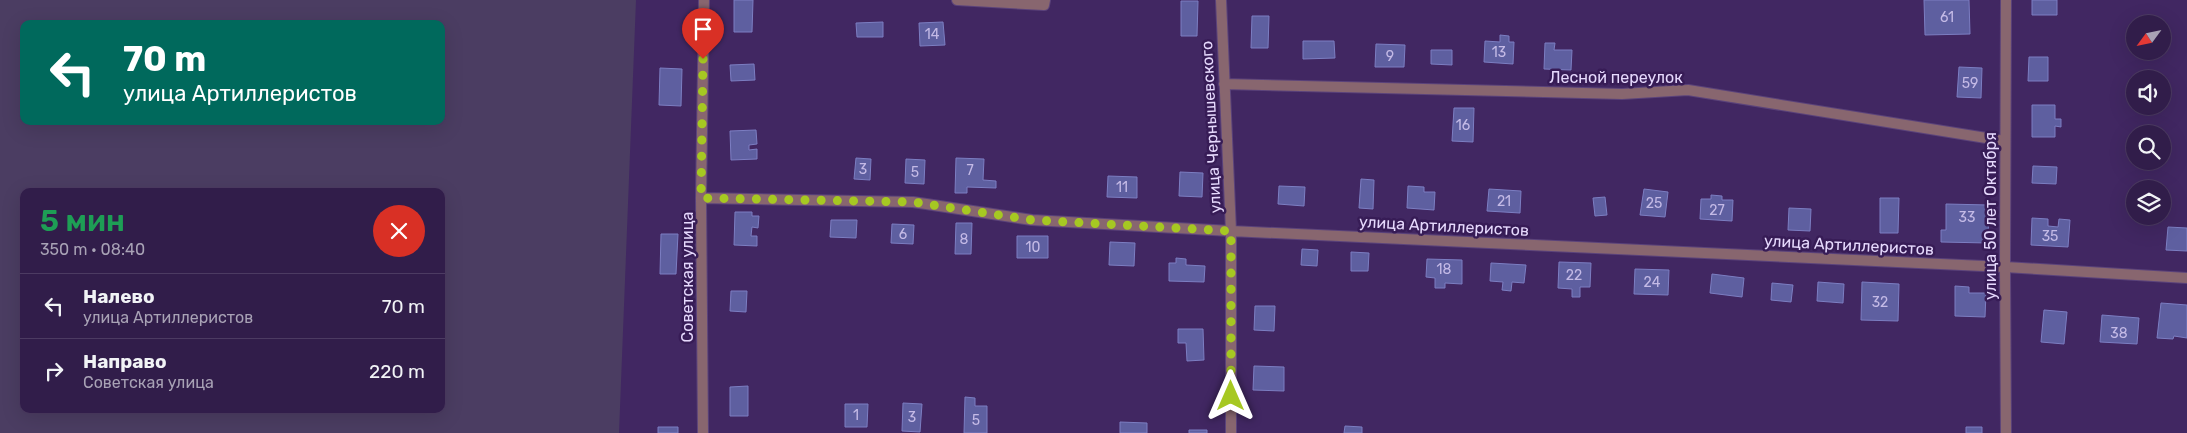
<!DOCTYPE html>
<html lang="ru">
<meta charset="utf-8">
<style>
body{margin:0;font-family:Rubik,sans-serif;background:#3d2a54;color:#f1f3f6;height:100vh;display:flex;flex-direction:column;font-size:19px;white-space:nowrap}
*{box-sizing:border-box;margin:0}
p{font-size:16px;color:#a8a2b5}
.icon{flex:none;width:28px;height:28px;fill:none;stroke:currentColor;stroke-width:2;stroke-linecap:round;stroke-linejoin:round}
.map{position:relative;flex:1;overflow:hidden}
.details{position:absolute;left:20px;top:188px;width:425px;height:225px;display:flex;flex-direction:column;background:#311d4a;border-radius:10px;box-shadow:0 5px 20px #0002,0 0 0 1px #4c3b62}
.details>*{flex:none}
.top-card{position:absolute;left:20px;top:20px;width:425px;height:105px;border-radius:10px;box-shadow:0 5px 20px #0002,0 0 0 1px #4c3b62;background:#00695c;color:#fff;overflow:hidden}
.needle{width:32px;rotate:237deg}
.fabs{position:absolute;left:2126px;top:15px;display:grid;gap:10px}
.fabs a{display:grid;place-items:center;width:45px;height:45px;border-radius:50%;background:#311d4a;box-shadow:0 5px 20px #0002,0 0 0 1px #4c3b62;font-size:25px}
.pin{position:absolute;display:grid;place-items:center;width:42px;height:42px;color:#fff;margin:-51px -21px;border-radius:50% 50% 50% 0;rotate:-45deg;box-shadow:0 0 5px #0007}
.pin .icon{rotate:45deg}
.me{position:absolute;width:55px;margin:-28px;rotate:0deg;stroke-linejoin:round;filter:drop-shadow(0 0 4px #0008)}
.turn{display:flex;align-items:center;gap:18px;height:105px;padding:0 20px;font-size:22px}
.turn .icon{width:65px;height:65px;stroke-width:2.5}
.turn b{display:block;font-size:35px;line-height:42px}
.round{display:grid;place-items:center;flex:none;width:52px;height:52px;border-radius:26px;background:#3d2a54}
.head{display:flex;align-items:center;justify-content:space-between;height:85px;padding:0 20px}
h1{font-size:30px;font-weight:600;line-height:38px;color:#1e9e55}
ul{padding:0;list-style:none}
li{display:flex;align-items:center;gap:15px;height:65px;padding:0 20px;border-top:1px solid #4c3b62}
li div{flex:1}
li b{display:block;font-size:19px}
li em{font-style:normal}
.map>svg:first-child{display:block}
.green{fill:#4b3d62;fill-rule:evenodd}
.building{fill:#5e5fa0;stroke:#7c7ec2}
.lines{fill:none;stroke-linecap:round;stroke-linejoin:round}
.minor-casing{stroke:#5b437b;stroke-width:12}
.tertiary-casing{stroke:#5b437b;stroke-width:12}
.minor{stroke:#88666f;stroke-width:10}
.tertiary{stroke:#88666f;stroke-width:10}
.route{stroke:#a6c822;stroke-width:9;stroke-dasharray:0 16.2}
.labels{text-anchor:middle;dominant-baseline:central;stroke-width:5;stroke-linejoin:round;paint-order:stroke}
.number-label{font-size:14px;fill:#c4bae6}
.street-label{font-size:16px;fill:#e6d9fd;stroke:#371c56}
</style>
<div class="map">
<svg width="2187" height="433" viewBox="0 0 2187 433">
<rect width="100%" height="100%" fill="#412762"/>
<path class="green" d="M0 0H636L619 433H0ZM24 24H441V121H24ZM24 191H441V409H24Z"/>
<path class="building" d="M734 0H753L752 32H734Z
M1924 0H1969L1970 34 1925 35Z
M2032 0H2057V15H2032Z
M1181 1H1198L1197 36H1181Z
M1252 16H1269L1268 48H1251Z
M883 22V37H857L856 23Z
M943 22 945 45 920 46 919 23Z
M1500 35 1509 36V42H1514L1513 64 1484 62 1485 41 1500 42Z
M1303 41H1334L1335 58 1303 59Z
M1545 43H1555L1554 50H1572L1571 70 1544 69Z
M1376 44 1405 45 1404 67H1375Z
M1431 50H1452V65L1431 64Z
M2029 57H2048V81H2028Z
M754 64 755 80 731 81 730 65Z
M1959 67 1982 68 1981 98 1957 97Z
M660 68 682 69 681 106 659 105Z
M2032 105H2055V119H2061V127L2055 126V137H2032Z
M1454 108H1474L1473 142 1452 141Z
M756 130 757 144 749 145V150L757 149V159L731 160 730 131Z
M856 158 871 159 870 180 854 179Z
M956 158 984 159 983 180 996 181V188L967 187V193H955Z
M906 159 925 160 924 184 905 183Z
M2033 166 2057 167 2056 184 2032 183Z
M1180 172 1203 173 1202 197 1179 196Z
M1108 176 1137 177V198L1107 197Z
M1361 179 1374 180 1373 209 1359 208Z
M1279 186 1305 187 1304 206 1278 204Z
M1408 186 1424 187V192H1435L1434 210 1407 208Z
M1489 189 1521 191 1520 213 1487 211Z
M1644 189 1668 192 1665 217 1640 215Z
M1711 195 1722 196V200H1733L1732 221 1700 219 1701 199H1711Z
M1605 197 1607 215 1595 216 1593 198Z
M1880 198H1899L1898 233H1880Z
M1946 204 1989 205 1988 243 1941 242V230H1946Z
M1789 208 1811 209 1810 231 1788 230Z
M735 212H752V216H759L758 228 752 227 751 236H757V246L734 245Z
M2032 218 2048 219V226L2058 227 2059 219 2070 220 2068 247 2031 245Z
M831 220H857L856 238 830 237Z
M956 223H972L971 254H955Z
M892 224 914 225 913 244 891 243Z
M2168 227 2187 228V251L2166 250Z
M661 234H678L676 274H660Z
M1017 236H1048V258H1017Z
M1110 242 1135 243 1134 266 1109 265Z
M1302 249 1318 250 1317 266 1301 265Z
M1351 252 1369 253 1368 271H1351Z
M1176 258 1186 259V265L1205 266 1204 282 1169 281V263H1176Z
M1427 259 1462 260V284L1445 283V288H1435V278L1426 277Z
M1559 262 1591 263 1590 287H1580V297H1572V289L1558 288Z
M1491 263 1526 265 1524 283 1512 282 1511 291 1502 290 1503 282 1490 281Z
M1635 269 1669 270 1668 295 1634 294Z
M1712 274 1744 278 1742 297 1710 293Z
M1818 282 1844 284 1843 303 1817 301Z
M1862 282 1899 284 1898 321 1861 320Z
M1772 283 1793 285 1791 302 1771 300Z
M1955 286 1969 287V293H1986L1985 317 1955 316Z
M731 291H747L746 312 730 311Z
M2161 303 2187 305V338L2174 336 2173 339 2157 338Z
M1255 306H1275L1274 331 1254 330Z
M2044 310 2067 312 2064 344 2041 342Z
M2102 315 2139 318 2137 344 2100 342Z
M1178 329H1203L1204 360 1187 361 1186 343H1178Z
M1254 366 1284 367V391L1253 390Z
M748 386V416H730V387Z
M965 397 975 398V406H987V433H964Z
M903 403 922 404 920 432 902 431Z
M845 404H868L867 427H845Z
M1120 422 1147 423V433H1120Z
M1345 426 1362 427V433H1344Z
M658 427H678V433H658Z
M1966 427H1982V433H1966Z
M1189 430H1207V433H1189Z"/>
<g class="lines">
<defs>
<path id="minor" d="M957 0 1044 5 1045 0
M1221 0 1231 231V433
M1224 84 1622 94 1688 90 2005 141
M701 198 913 202 1032 220 1231 231 2005 267 2187 278
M703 433 701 198 704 0"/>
<path id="tertiary" d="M2006 433 2005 267 2006 0"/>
</defs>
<use href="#minor" class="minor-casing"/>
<use href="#tertiary" class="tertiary-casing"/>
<use href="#minor" class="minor"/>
<use href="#tertiary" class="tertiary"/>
</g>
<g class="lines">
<path class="route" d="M703 59 701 198 913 202 1032 220 1231 231V396"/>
</g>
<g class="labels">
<g class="number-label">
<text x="1947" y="17">61</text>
<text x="932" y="34">14</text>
<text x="1499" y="52">13</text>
<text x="1390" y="56">9</text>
<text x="1970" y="83">59</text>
<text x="1463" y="125">16</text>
<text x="863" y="169">3</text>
<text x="970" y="170">7</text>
<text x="915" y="172">5</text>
<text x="1122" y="187">11</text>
<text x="1504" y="201">21</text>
<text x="1654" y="203">25</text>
<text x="1717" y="210">27</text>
<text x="1967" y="217">33</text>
<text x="903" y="234">6</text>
<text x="2050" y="236">35</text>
<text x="964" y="239">8</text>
<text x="1033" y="247">10</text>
<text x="1444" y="269">18</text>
<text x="1574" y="275">22</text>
<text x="1652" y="282">24</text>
<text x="1880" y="302">32</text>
<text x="2119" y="333">38</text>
<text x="856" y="415">1</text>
<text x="912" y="417">3</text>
<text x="976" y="420">5</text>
</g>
<g class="street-label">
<text x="1616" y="77">Лесной переулок</text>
<text transform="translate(1211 127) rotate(-93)">улица Чернышевского</text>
<text transform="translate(1990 216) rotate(-90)">улица 50 лет Октября</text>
<text transform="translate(1444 226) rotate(3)">улица Артиллеристов</text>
<text transform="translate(1849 245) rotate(3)">улица Артиллеристов</text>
<text transform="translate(687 277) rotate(-90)">Советская улица</text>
</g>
</g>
</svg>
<div class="fabs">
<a><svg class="needle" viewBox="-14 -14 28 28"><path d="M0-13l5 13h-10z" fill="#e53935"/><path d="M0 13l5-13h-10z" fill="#a8a2b5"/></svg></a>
<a><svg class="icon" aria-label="sound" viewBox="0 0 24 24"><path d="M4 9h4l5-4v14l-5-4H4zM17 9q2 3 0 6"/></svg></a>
<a><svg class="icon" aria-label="search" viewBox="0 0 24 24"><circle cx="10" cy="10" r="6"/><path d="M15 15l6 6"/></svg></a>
<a><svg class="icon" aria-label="layers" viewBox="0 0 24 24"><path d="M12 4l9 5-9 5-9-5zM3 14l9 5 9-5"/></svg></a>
</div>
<div class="pin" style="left:703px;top:59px;background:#d93025"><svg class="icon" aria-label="arrive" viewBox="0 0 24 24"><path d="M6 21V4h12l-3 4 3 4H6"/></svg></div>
<svg class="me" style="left:1231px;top:396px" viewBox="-20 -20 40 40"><path d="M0-17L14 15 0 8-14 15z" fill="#a6c822" stroke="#fff" stroke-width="4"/></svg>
<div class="top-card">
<div class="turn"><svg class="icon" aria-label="left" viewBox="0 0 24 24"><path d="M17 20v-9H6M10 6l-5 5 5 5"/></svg><div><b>70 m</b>улица Артиллеристов</div></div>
</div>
<section class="details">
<div class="head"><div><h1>5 мин</h1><p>350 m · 08:40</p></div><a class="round" style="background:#d93025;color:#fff"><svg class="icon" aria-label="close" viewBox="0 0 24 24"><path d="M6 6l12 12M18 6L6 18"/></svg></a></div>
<ul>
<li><svg class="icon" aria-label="left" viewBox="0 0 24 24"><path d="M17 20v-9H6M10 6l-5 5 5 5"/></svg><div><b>Налево</b><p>улица Артиллеристов</p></div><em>70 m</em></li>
<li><svg class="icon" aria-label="right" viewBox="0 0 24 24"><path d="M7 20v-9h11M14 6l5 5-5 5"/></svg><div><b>Направо</b><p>Советская улица</p></div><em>220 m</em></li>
</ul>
</section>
</div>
